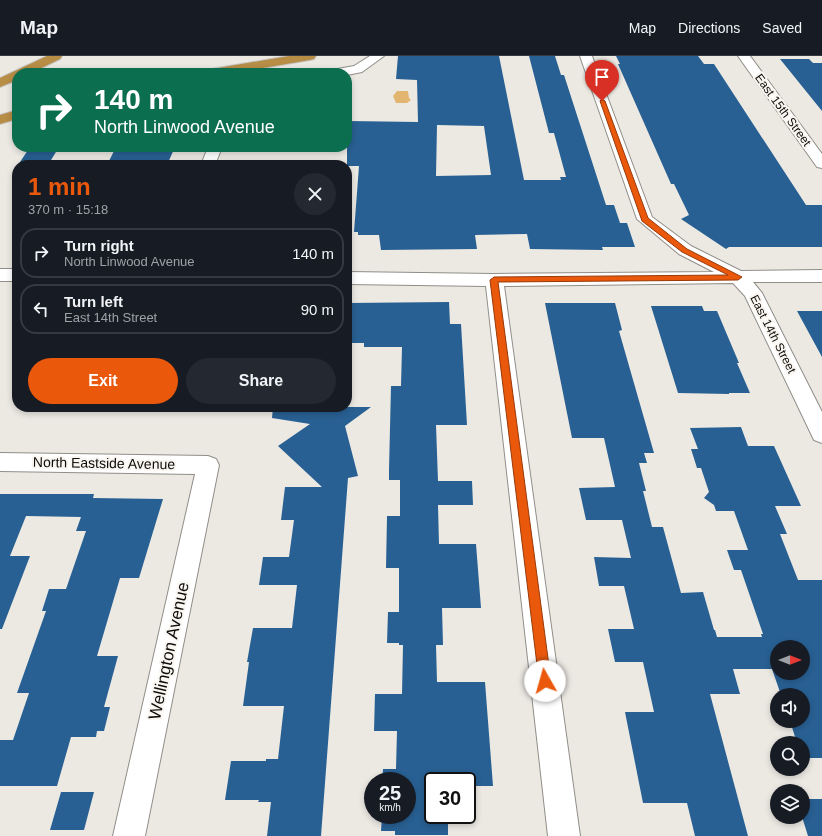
<!DOCTYPE html>
<meta charset="utf-8">
<style>
body{margin:0;font-family:Helvetica,sans-serif;background:#242831;color:#f1f3f6;height:100vh;display:flex;flex-direction:column;font-size:15px;white-space:nowrap}
*{box-sizing:border-box;margin:0}
p{font-size:13px;color:#9ea1a6}
.icon{flex:none;width:22px;height:22px;fill:none;stroke:currentColor;stroke-width:2;stroke-linecap:round;stroke-linejoin:round}
.map{position:relative;flex:1;overflow:hidden}
.details{position:absolute;left:12px;top:104px;width:340px;height:252px;display:flex;flex-direction:column;background:#171b24;border-radius:16px;box-shadow:0 2px 6px #0003}
.details>*{flex:none}
.guide{position:absolute;left:12px;top:12px;width:340px;height:84px;border-radius:16px;box-shadow:0 2px 6px #0003;background:#0b6e4f;color:#fff;overflow:hidden}
.needle{width:26px;rotate:90deg}
.controls{position:absolute;left:770px;top:584px;display:grid;gap:8px}
.controls a{display:grid;place-items:center;width:40px;height:40px;border-radius:50%;background:#171b24;box-shadow:0 2px 6px #0003;font-size:20px}
.speed{position:absolute;left:364px;top:716px;display:flex;gap:8px;font-size:20px;font-weight:700;text-align:center}
.speed>*{display:grid;place-content:center;width:52px;height:52px;border-radius:50%;background:#171b24;box-shadow:0 2px 6px #0003;line-height:1}
.speed small{font-size:10px;font-weight:400}
.speed .limit{border:2px solid #111;border-radius:6px;background:#fff;color:#111}
.pin{position:absolute;display:grid;place-items:center;width:34px;height:34px;color:#fff;margin:-41px -17px;border-radius:50% 50% 50% 0;rotate:-45deg;box-shadow:0 0 4px #0007}
.pin .icon{rotate:45deg}
.me{position:absolute;width:44px;margin:-22px;rotate:353deg;stroke-linejoin:round;filter:drop-shadow(0 0 3px #0008)}
.turn{display:flex;align-items:center;gap:14px;height:84px;padding:0 16px;font-size:18px}
.turn .icon{width:52px;height:52px;stroke-width:2.5}
.turn b{display:block;font-size:28px;line-height:34px}
.round{display:grid;place-items:center;flex:none;width:42px;height:42px;border-radius:21px;background:#242831}
.head{display:flex;align-items:center;justify-content:space-between;height:68px;padding:0 16px}
h1{font-size:24px;font-weight:600;line-height:30px;color:#ea580c}
.action{display:flex;gap:8px;margin-top:auto;padding:8px 16px}
.action a{flex:1;height:46px;border-radius:24px;background:#ea580c;color:#fff;font-size:16px;font-weight:600;line-height:46px;text-align:center}
.action a+a{background:#242831;color:#f1f3f6}
ul{padding:0;list-style:none}
li{display:flex;align-items:center;gap:12px;height:50px;margin:0 8px 6px;padding:0 8px;border:2px solid #363941;border-radius:16px}
li div{flex:1}
li b{display:block;font-size:15px}
li em{font-style:normal}
header{display:flex;align-items:center;gap:24px;box-sizing:border-box;height:56px;padding:0 20px;background:#171b24;border-bottom:1px solid #363941}
header strong{font-size:19px}
nav{display:flex;gap:22px;margin-inline-start:auto;font-size:14px}
.map>svg:first-child{display:block}
.water{fill:#e2b671}
.building{fill:#286093;fill-rule:evenodd}
.lines{fill:none;stroke-linecap:round;stroke-linejoin:round}
.minor-casing{stroke:#918e89;stroke-width:2}
.highway-casing{stroke:#c5c5c4;stroke-width:2}
.minor{fill:#fff;fill-rule:evenodd}
.highway{fill:#b88d46;fill-rule:evenodd}
.route{fill:#ea580c;stroke:#983908}
.labels{text-anchor:middle;dominant-baseline:central;stroke-width:4;stroke-linejoin:round;paint-order:stroke}
.far-street-label{font-size:12px;fill:#0d0c0a;stroke:#f9f6f1}
.street-label{font-size:14px;fill:#0d0c0a;stroke:#f9f6f1}
.near-street-label{font-size:17px;fill:#0d0c0a;stroke:#f9f6f1}
</style>
<header>
<strong>Map</strong>
<nav><a>Map</a><a>Directions</a><a>Saved</a></nav>
</header>
<div class="map">
<svg width="822" height="780" viewBox="0 0 822 780">
<rect width="100%" height="100%" fill="#ece9e3"/>
<path class="water" d="M397 35H408L409 42 411 44 407 47H396L393 40Z"/>
<path class="building" d="M398 0H499L524 124H561L560 121H566L554 77H549L529 0H555L561 19H564L606 149H614L620 167H627L635 191H602L603 194 530 193 527 178 475 179 477 193 381 194 379 179H358V176H354L359 110H347V65L418 66 417 24 396 23ZM437 69 484 70 491 119 436 120Z
M616 0H698L704 8H714L806 149H822V191H729L726 193 681 163 689 159 674 128H671L618 8H620Z
M780 3H809L813 7H822V55Z
M30 91H59L48 109H18Z
M116 91H175L167 109H107Z
M449 246 450 268H461L467 369H436L438 425H472L473 449H438L439 488H476L481 552H442L443 589H436L437 626H485L493 730H467V725H433V759H448V779H395V775H381L382 759H407V725H382L383 713H396L397 675H374L375 638H402L403 589H399V587H387L388 556H399V512H386L387 460H400V424H389V414L391 330H401L402 291H364V287H347V247Z
M545 247H615L622 274 619 275 654 397H644L647 407H639L646 435H643L652 471H663L681 537 703 536 714 574H715L717 581H762L761 578H763L741 514H734L727 494H748L734 455H716L714 449 704 442 709 436 701 412H697L691 393H698L690 372 741 371 748 390H774L801 450H775L787 478H780L798 524H822V702H803V687H797L790 665H803V639H781L772 613H733L740 638H710L748 780H695L687 747H643L625 656H654L643 606H615L608 573H634L624 530H599L594 501 631 502 622 464H586L579 432 615 431 604 382H572ZM777 591H803V617H777Z
M651 250H702L704 255H717L739 307H737L750 337H729V338L678 337Z
M797 255H822V301Z
M273 351H371L345 370 358 420 348 422 321 780H267L271 746H258L259 744H225L231 705H266V703H278L284 650H243L249 606H247L253 572H292L297 529H259L263 501H289L294 464H281L285 431H322L278 390 310 368 272 362Z
M0 438H94L93 442 163 443 139 522H120L97 600H118L104 651H110L104 675H97L96 681H71L57 730H0V684H13L29 637H17L46 555H42L49 533H66L86 475H76L81 461 26 460 10 500H30L2 573H0Z
M61 736H94L84 774H50Z
M803 743H822V780H808L803 764Z"/>
<g class="lines">
<defs>
<path id="minor" d="M370 0H384L362 16 347 19V17H330L332 14 354 10Z
M580 0H592L652 161 691 190 741 215 822 214V226H753L762 237 822 356V387L814 384 745 240 733 227 504 230 580 780H548L486 230 347 228V216L494 218 714 216 679 198 637 163Z
M738 0H750L822 98V112L817 111Z
M208 91H222L215 109H201Z
M0 213H17V225H0Z
M0 397 208 400 216 403 219 409 145 780H113L195 418 0 415Z"/>
<path id="highway" d="M47 0H62L60 3 31 17H17V24L0 31V22Z
M289 0H316L314 3 310 4 233 17H206L208 14 212 13Z
M17 54V63L0 68V59Z"/>
</defs>
<use href="#minor" class="minor-casing"/>
<use href="#highway" class="highway-casing"/>
<use href="#minor" class="minor"/>
<use href="#highway" class="highway"/>
</g>
<path class="route" d="M602 43 605 45 648 162 687 193 742 221 738 224 498 226 551 625 549 630 545 631 541 630 539 625 490 224 494 221 728 219 682 196 642 165 600 45Z"/>
<g class="labels">
<g class="far-street-label">
<text transform="translate(783 54) rotate(54)">East 15th Street</text>
<text transform="translate(773 278) rotate(63)">East 14th Street</text>
</g>
<g class="street-label">
<text transform="translate(104 407) rotate(1)">North Eastside Avenue</text>
</g>
<g class="near-street-label">
<text transform="translate(169 595) rotate(-78)">Wellington Avenue</text>
</g>
</g>
</svg>
<div class="controls">
<a><svg class="needle" viewBox="-14 -14 28 28"><path d="M0-13l5 13h-10z" fill="#e53935"/><path d="M0 13l5-13h-10z" fill="#9ea1a6"/></svg></a>
<a><svg class="icon" aria-label="sound" viewBox="0 0 24 24"><path d="M4 9h4l5-4v14l-5-4H4zM17 9q2 3 0 6"/></svg></a>
<a><svg class="icon" aria-label="search" viewBox="0 0 24 24"><circle cx="10" cy="10" r="6"/><path d="M15 15l6 6"/></svg></a>
<a><svg class="icon" aria-label="layers" viewBox="0 0 24 24"><path d="M12 4l9 5-9 5-9-5zM3 14l9 5 9-5"/></svg></a>
</div>
<div class="speed"><div>25<small>km/h</small></div><div class="limit">30</div></div>
<div class="pin" style="left:602px;top:45px;background:#d93025"><svg class="icon" aria-label="arrive" viewBox="0 0 24 24"><path d="M6 21V4h12l-3 4 3 4H6"/></svg></div>
<svg class="me" style="left:545px;top:625px" viewBox="-20 -20 40 40"><circle r="19" fill="#fff"/><path d="M0-13L10 11 0 6-10 11z" fill="#ea580c"/></svg>
<div class="guide">
<div class="turn"><svg class="icon" aria-label="right" viewBox="0 0 24 24"><path d="M7 20v-9h11M14 6l5 5-5 5"/></svg><div><b>140 m</b>North Linwood Avenue</div></div>
</div>
<section class="details">
<div class="head"><div><h1>1 min</h1><p>370 m · 15:18</p></div><a class="round"><svg class="icon" aria-label="close" viewBox="0 0 24 24"><path d="M6 6l12 12M18 6L6 18"/></svg></a></div>
<ul>
<li><svg class="icon" aria-label="right" viewBox="0 0 24 24"><path d="M7 20v-9h11M14 6l5 5-5 5"/></svg><div><b>Turn right</b><p>North Linwood Avenue</p></div><em>140 m</em></li>
<li><svg class="icon" aria-label="left" viewBox="0 0 24 24"><path d="M17 20v-9H6M10 6l-5 5 5 5"/></svg><div><b>Turn left</b><p>East 14th Street</p></div><em>90 m</em></li>
</ul>
<div class="action"><a>Exit</a><a>Share</a></div>
</section>
</div>
